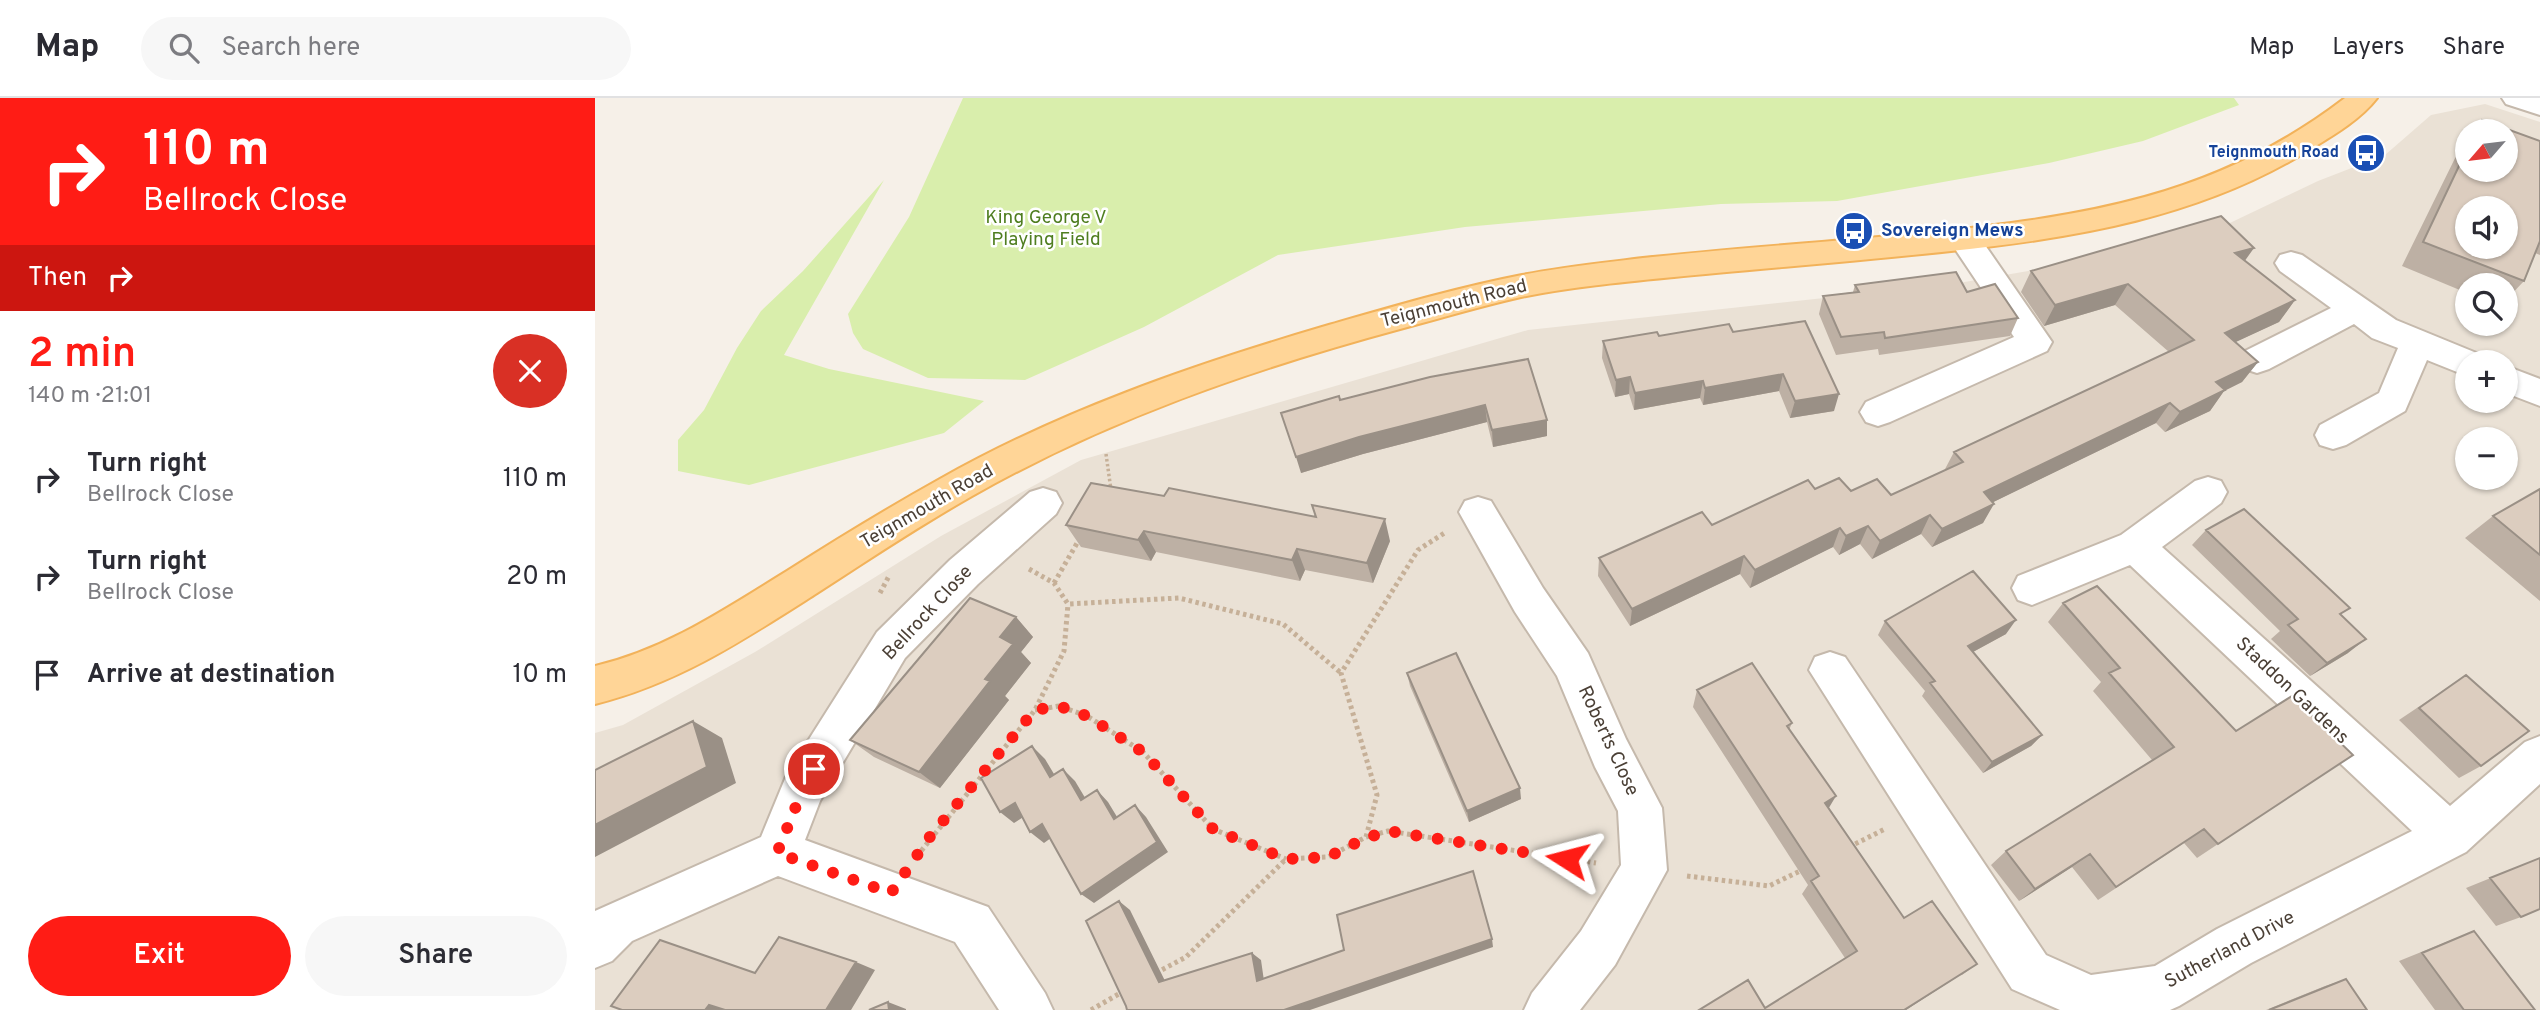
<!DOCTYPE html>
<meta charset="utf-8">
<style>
body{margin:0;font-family:Overpass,sans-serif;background:#f7f7f7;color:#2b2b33;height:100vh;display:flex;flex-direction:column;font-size:26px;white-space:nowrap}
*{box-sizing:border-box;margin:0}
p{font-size:23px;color:#7c7c81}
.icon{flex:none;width:38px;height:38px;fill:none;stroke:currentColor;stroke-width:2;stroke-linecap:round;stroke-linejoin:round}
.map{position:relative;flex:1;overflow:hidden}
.details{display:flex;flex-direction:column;background:#fff;width:595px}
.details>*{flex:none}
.top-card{background:#ff1c15;color:#fff;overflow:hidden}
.needle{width:46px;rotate:242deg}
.controls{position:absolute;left:1860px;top:21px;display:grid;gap:14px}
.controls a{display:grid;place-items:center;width:63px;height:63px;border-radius:50%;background:#fff;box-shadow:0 2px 5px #0004;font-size:35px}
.pin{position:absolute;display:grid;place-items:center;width:60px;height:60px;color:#fff;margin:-30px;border:4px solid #fff;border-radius:50%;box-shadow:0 2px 7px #0007}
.me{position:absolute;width:77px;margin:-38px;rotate:279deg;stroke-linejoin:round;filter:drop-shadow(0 0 5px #0008)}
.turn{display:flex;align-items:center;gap:24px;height:147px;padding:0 28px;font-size:32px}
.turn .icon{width:91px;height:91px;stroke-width:2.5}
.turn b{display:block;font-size:49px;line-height:60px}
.then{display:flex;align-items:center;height:66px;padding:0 28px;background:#0003;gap:14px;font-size:26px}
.round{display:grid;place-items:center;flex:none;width:74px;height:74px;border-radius:37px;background:#f7f7f7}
.head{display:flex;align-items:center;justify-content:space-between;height:119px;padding:0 28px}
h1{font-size:42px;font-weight:600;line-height:52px;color:#ff1c15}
.primary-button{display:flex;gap:14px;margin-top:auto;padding:14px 28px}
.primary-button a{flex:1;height:80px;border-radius:42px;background:#ff1c15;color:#fff;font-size:28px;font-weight:600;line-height:80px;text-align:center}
.primary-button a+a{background:#f7f7f7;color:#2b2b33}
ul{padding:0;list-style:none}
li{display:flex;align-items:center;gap:21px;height:98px;padding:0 28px}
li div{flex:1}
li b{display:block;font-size:26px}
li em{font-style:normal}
header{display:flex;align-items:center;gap:42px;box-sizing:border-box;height:98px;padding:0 35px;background:#fff;border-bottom:2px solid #e1e1e2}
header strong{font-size:33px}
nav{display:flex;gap:38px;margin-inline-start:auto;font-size:24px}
.search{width:490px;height:63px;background:#f7f7f7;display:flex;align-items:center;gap:18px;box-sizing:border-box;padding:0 24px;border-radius:38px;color:#7c7c81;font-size:26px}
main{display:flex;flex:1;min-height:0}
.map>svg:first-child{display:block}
.residential{fill:#eae1d5;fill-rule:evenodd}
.green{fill:#d9eeac}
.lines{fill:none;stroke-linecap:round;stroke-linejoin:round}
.minor-casing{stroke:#c5b9ac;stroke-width:4}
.major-casing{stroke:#f2b25a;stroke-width:4}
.path-far1{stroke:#c6b098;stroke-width:3.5;stroke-dasharray:2.5 2.5;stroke-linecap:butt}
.path{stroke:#c6b098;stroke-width:5;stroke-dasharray:3.5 3.5;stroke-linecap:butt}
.minor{fill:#fff;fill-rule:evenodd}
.major{fill:#ffd597;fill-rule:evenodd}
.wall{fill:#bdb0a4}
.shaded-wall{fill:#9a9086}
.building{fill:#dccdbf;stroke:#9a9086;stroke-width:2;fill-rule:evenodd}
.route{stroke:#ff1c15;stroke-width:12;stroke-dasharray:0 21.6}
.labels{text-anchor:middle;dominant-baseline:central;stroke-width:5;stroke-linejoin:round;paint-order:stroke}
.far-transit-label{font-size:16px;font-weight:bold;fill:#164399;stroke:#fff;text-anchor:end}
.park-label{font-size:19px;fill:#4f7e20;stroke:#fff}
.transit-label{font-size:19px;font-weight:bold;fill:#164399;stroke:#fff;text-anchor:start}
.street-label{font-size:19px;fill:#4a3f35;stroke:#fff}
</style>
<header>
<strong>Map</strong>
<div class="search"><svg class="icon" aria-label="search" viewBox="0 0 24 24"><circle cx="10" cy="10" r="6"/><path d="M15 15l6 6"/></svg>Search here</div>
<nav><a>Map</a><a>Layers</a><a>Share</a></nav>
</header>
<main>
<section class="details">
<div class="top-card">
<div class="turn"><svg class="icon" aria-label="right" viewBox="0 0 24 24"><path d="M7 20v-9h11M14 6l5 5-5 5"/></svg><div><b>110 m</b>Bellrock Close</div></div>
<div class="then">Then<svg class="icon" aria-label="right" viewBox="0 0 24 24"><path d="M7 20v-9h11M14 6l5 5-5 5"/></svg></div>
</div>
<div class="head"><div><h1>2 min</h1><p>140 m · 21:01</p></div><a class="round" style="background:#d93025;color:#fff"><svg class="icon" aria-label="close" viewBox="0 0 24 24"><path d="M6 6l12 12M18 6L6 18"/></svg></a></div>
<ul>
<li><svg class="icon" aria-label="right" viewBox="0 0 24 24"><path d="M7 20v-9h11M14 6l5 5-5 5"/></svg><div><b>Turn right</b><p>Bellrock Close</p></div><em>110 m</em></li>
<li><svg class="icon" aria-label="right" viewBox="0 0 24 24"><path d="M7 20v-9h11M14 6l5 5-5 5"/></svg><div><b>Turn right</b><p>Bellrock Close</p></div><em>20 m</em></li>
<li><svg class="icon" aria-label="arrive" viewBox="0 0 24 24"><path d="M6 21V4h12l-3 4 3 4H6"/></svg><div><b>Arrive at destination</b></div><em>10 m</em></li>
</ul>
<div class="primary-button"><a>Exit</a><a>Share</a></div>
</section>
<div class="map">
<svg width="1945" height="912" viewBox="0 0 1945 912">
<rect width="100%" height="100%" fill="#f6f0e8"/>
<path class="residential" d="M1890 6 1945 24V912H0V635L28 627 160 554 346 438 486 362 933 232 1358 186 1515 159 1616 134 1723 83 1790 57 1836 17ZM1872 33H1911V72H1872ZM1872 110H1911V149H1872ZM1872 187H1911V226H1872ZM1872 264H1911V303H1872ZM1872 341H1911V380H1872Z"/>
<path class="green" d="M368 0H1639L1644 7 1548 43 1454 65 1242 103 1126 106 870 129 683 157 549 229 430 282 333 280 268 251 258 235 253 216 314 119Z
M289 82 189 257 234 271 389 303 349 335 154 387 83 373V342L109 312 142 250 166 213 208 173Z"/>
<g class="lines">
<defs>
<path id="minor" d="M1907 0H1945V17L1911 6Z
M1370 131 1381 134 1457 244 1452 253 1295 324 1283 328 1271 324 1265 314 1271 304 1419 239 1354 142 1359 134Z
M1696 154 1707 157 1801 222 1884 256 1889 264H1872V278L1832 262 1810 313 1751 347 1738 351 1725 347 1720 337 1725 327 1784 295 1803 250 1777 240 1759 226 1674 271 1662 275 1650 271 1645 262 1650 253 1736 210 1685 173 1680 165 1685 157Z
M1911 268 1945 281V308L1911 295Z
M1613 379 1626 383 1632 394 1626 405 1567 449 1855 708 1930 644 1945 638V686L1871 754 1656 865 1584 908 1575 912H1465L1417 891 1214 572 1220 559 1235 554 1250 559 1451 857 1496 877 1560 868 1622 831 1817 733 1535 467 1437 507 1423 502 1417 490 1423 478 1526 437 1600 383Z
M448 390 461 394 467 405 461 416 383 486 310 560 225 703 210 742 393 809 450 895 458 912H404L360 844 183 778 37 843 17 863 0 870V813L166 739 192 676 282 534 355 462 435 394Z
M883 399 896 403 948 490 993 555 1031 641 1067 710 1072 772 1020 867 985 912H929L937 895 986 833 1026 767 1023 713 1000 669 962 578 920 514 864 414 870 403Z"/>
<path id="major" d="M1750 0H1782C1765 22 1737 38 1714 52 1606 119 1480 140 1356 153 1264 163 1171 170 1079 179 1028 184 976 189 926 199 886 208 846 220 805 231 657 271 511 322 377 398 324 428 273 462 222 495 150 541 84 585 0 606V568C72 551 130 511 192 473 242 441 293 410 345 381 465 313 595 268 727 229 793 210 860 190 927 177 967 169 1008 165 1048 160 1141 150 1235 144 1328 135 1486 119 1620 100 1750 0Z"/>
</defs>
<use href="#minor" class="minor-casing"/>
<use href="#major" class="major-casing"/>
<path class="path-far1" d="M511 356 516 392"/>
<path class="path" d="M434 471 459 485 473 506 584 500 688 526 746 575
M459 485 485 440
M285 495 294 478
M440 612 464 608 492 618 548 654 618 731 691 761
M771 739 782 697 746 575 823 452 851 434
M1254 749 1290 731
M322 758 440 612 469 553 473 506
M1092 778 1174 788 1209 771
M561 875 591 859 691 761 733 759 771 739 793 733 1001 765
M496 912 529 893"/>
<use href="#minor" class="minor"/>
<use href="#major" class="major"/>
</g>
<path class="wall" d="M1887 22 1945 43V157L1940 155 1929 183 1911 202V187H1872V195L1807 168 1866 48 1872 40V72L1911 33H1878Z
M1650 163 1700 202 1684 224 1640 244 1663 264 1647 284 1629 293 1615 313 1570 334 1561 325 1398 404 1388 425 1337 449 1326 436 1277 461 1265 446 1244 457 1238 449 1155 490 1145 476 1035 528 1003 478 1004 460 1117 427 1220 391 1256 393 1296 397 1349 373 1359 354 1574 254 1520 207 1449 228 1426 194 1436 173Z
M1260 187 1372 194 1423 220 1415 238 1284 257 1283 251 1241 257 1224 216 1228 198 1258 194Z
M1138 234 1239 313 1195 320 1184 293 1108 307 1105 300 1039 312 1034 296 1020 299 1007 260 1008 243 1064 238Z
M835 279 952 322V338L898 349 892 324 768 356 706 375 745 302Z
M1945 391V503L1870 440 1898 418Z
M471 427 795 443 778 485 710 472 705 483 561 454 556 463 486 449Z
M1611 432 1746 517 1753 555 1715 578 1676 541 1685 533 1597 447Z
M1468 505 1641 633 1623 746 1602 760 1589 745 1503 802 1477 769 1424 803 1396 767 1411 753 1557 662 1498 593 1506 584 1453 524Z
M421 519 438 539 426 554 436 565 410 598 414 602 345 690 279 659 255 642Z
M1290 523 1411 536 1378 554 1447 637 1436 648 1388 675 1327 598 1330 593 1283 537Z
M812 575 926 701 874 724 815 588Z
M1871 577 1886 668 1864 680 1804 622Z
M1102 592 1197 625 1194 632 1234 710 1309 820 1382 866 1367 877 1170 910 1250 860 1207 796 1213 787 1098 609Z
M1945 760 1926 819 1901 828 1871 790Z
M1879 833 1940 912H1840L1804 863 1856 842Z
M1751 881 1772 912H1671L1730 888Z"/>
<path class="shaded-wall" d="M1659 150 1644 171 1640 155Z
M1533 186 1520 207 1449 228 1460 207Z
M1700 202 1684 224 1615 256 1630 235Z
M1663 264 1647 284 1629 293 1615 313 1570 334 1585 314 1621 284Z
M1188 276 1184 293 1108 307 1110 290Z
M1035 279 1034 296 1020 299 1021 282Z
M1108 283 1105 300 1039 312 1040 295Z
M1244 296 1239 313 1195 320 1200 303Z
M1575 305 1561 325 1378 414 1389 394Z
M890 307 892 324 768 356 706 375 701 359 764 339Z
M952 322V338L898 349 897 332Z
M1399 406 1388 425 1337 449 1347 431Z
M1335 417 1326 436 1277 461 1285 443Z
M790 421 795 443 778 485 772 465Z
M1273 428 1265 446 1244 457 1251 438Z
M1245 430 1238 449 1155 490 1160 472Z
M549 433 561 454 556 463 543 442Z
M702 451 710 472 705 483 697 462Z
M1149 458 1145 476 1035 528 1037 511Z
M421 519 438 539 426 554 436 565 410 598 414 602 345 690 324 674 390 581 405 539Z
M1421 522 1411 536 1365 561 1373 548Z
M1771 541 1753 555 1715 578 1732 565Z
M98 623 127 640 141 685 0 759V727Z
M1447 637 1436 648 1388 675 1397 664Z
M437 648 450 661 468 691 455 679Z
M468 671 480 683 498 713 486 702Z
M925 690 926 701 874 724 872 713Z
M502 692 513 704 530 732 519 721Z
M1241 698 1232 713 1230 705Z
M420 705 433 716 419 725 405 714Z
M540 707 551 719 573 754 499 805 486 796Z
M447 726 460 737 449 745 435 734Z
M1495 756 1477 769 1424 803 1440 791Z
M524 803 535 812 574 891 564 884Z
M897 841 898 849 715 912H689Z
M657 855 666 862 670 890 662 883Z
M261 864 280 872 256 912H231Z
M1382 866 1311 912H1309Z
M293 904 311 911V912H294Z
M114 907 132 912H110Z"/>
<path class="building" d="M1887 22 1945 43V143L1929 183 1828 144 1872 51V72H1911V33H1881ZM1872 110H1911V149H1872Z
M1626 118 1659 150 1640 155 1700 202 1630 235 1663 264 1621 284 1630 292 1585 314 1575 305 1389 394 1399 406 1347 431 1335 417 1285 443 1273 428 1251 438 1245 430 1160 472 1149 458 1037 511 1004 460 1107 414 1117 427 1213 382 1220 391 1244 380 1256 393 1282 381 1296 397 1368 364 1359 354 1599 242 1533 186 1460 207 1436 173Z
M1361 174 1372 194 1400 186 1423 220 1290 240 1289 234 1246 239 1228 198 1264 194 1260 187Z
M1210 223 1244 296 1200 303 1188 276 1110 290 1108 283 1040 295 1035 279 1021 282 1008 243 1062 234 1064 238 1134 226 1138 234Z
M933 261 952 322 897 332 890 307 764 339 701 359 686 315 744 298 745 302 835 279Z
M496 385 569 398 574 390 721 419 717 407 790 421 772 465 702 451 697 462 549 433 543 442 471 427Z
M1945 391V457L1898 418Z
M1649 411 1755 510 1745 516 1771 541 1732 565 1693 527 1703 521 1611 432Z
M1378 473 1421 522 1373 548 1447 637 1397 664 1335 585 1340 583 1290 523Z
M1502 488 1641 633 1697 598 1758 657 1623 746 1609 731 1521 789 1495 756 1440 791 1411 753 1579 649 1514 575 1525 570 1468 505Z
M375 500 421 519 405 539 418 546 390 581 395 583 324 674 255 642Z
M861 555 925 690 872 713 812 575Z
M1157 565 1197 625 1192 628 1241 698 1230 705 1309 820 1337 803 1382 866 1309 912H1104L1153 882 1170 910 1262 853 1216 783 1224 778 1102 592Z
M1871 577 1934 633 1886 668 1824 610Z
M98 623 112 669 0 727V672Z
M437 648 455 679 468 671 486 702 502 692 519 721 540 707 562 744 486 796 447 726 435 734 420 705 405 714 386 680Z
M1945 760V811L1926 819 1895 780Z
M878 773 897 841 689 912H532L531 908 491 823 524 803 564 884 657 855 662 883 749 852 742 817Z
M1879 833 1940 912H1869L1827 855Z
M184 839 261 864 231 912H130L114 907 110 912H27L16 908 65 842 160 875Z
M1751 881 1772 912H1674Z
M293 904 294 912H274Z"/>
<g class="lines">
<path class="route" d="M219 671 208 691 182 755 296 795 334 740 440 612 464 608 492 618 548 654 618 731 691 761 733 759 771 740 793 733 972 761"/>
</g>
<defs>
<symbol id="bus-disc" viewBox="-11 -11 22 22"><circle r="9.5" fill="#1a4fb4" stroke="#fff"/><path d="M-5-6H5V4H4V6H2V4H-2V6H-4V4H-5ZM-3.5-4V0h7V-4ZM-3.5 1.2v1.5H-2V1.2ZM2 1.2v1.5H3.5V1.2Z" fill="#fff"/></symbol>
</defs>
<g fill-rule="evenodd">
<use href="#bus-disc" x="1749" y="33" width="44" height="44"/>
<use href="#bus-disc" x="1237" y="111" width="44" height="44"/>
</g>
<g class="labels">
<g class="far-transit-label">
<text x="1744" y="55">Teignmouth Road</text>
</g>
<g class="park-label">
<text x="451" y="120">King George V<tspan x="451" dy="22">Playing Field</tspan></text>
</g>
<g class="transit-label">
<text x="1286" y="133">Sovereign Mews</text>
</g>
<g class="street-label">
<text transform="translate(859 206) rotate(-14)">Teignmouth Road</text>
<text transform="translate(332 409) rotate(-30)">Teignmouth Road</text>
<text transform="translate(333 515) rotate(-47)">Bellrock Close</text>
<text transform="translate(1697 593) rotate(43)">Staddon Gardens</text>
<text transform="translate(1013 643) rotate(65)">Roberts Close</text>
<text transform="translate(1635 852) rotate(-28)">Sutherland Drive</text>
</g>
</g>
</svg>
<div class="controls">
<a><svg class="needle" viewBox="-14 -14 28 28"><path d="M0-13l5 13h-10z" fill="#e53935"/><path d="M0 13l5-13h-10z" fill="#7c7c81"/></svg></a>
<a><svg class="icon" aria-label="sound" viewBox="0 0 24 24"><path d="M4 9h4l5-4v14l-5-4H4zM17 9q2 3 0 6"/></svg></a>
<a><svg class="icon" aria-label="search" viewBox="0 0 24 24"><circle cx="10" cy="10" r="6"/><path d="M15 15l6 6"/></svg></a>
<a>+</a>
<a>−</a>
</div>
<div class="pin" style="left:219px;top:671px;background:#d93025"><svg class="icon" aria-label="arrive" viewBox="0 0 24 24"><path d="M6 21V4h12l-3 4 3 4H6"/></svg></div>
<svg class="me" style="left:972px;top:761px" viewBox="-20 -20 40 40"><path d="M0-17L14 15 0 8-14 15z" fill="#ff1c15" stroke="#fff" stroke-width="4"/></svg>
</div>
</main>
